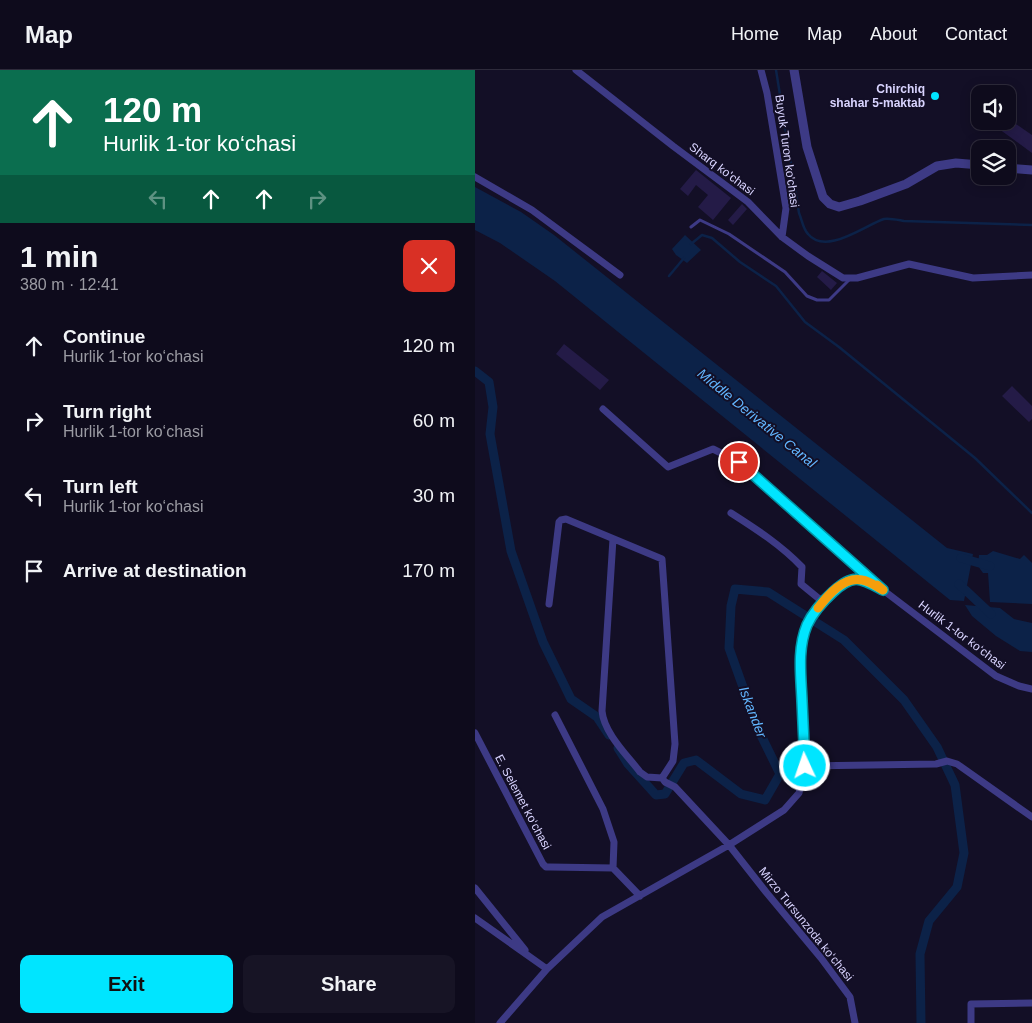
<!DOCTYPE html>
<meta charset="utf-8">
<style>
body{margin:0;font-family:Arial,sans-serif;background:#171425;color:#f1f3f6;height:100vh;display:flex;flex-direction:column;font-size:19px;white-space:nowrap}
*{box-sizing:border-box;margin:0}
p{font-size:16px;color:#9b9ba3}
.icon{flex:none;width:28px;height:28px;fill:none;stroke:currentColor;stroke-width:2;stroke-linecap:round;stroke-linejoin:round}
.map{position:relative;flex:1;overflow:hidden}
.details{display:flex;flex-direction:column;background:#0e0b1c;width:475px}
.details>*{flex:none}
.guide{background:#0b6e4f;color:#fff;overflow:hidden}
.tools{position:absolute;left:496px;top:15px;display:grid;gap:10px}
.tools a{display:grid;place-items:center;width:45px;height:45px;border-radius:10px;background:#0e0b1c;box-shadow:0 2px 12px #0003,0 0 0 1px #2e2b3b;font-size:25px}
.pin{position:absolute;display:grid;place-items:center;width:42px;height:42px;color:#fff;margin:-21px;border:2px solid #fff;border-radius:50%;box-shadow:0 1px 5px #0007}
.me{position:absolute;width:55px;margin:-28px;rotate:357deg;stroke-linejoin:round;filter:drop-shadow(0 0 4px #0008)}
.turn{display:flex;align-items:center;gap:18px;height:105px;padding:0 20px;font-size:22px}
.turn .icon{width:65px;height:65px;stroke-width:2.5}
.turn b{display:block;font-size:35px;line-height:42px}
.lanes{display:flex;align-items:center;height:48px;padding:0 20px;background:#0003;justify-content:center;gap:25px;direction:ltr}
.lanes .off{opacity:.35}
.round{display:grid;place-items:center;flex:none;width:52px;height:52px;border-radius:10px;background:#171425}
.overview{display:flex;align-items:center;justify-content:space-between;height:85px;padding:0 20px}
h1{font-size:30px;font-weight:700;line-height:38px}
.action{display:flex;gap:10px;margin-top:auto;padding:10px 20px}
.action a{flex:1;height:58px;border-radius:10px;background:#00e5ff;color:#111;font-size:20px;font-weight:700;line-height:58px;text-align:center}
.action a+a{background:#171425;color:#f1f3f6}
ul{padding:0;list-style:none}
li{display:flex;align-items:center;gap:15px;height:75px;padding:0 20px}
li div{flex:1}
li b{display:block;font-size:19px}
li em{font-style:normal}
header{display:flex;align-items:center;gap:30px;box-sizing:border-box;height:70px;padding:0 25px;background:#0e0b1c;border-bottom:1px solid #2e2b3b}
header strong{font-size:24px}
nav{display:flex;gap:28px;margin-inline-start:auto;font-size:18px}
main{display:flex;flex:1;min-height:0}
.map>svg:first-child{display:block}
.water{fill:#0c2248}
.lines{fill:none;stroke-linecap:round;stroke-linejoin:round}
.stream{stroke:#0c2248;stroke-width:2.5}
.canal{stroke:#0c2248;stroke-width:9}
.building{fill:#241b47}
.service{stroke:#3d3a85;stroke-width:3}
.minor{stroke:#3d3a85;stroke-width:7}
.tertiary{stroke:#3d3a85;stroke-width:9}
.route-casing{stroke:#0095a6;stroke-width:12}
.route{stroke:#00e5ff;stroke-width:9}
.slow{stroke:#f59e0b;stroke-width:9}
.poi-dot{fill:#00e5ff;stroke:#130f26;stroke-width:2}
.labels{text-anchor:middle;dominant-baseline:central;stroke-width:4;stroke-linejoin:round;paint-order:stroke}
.poi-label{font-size:12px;font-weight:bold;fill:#d9d4ff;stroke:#130f26;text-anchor:end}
.street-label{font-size:12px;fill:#d9d4ff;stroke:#130f26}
.water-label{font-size:14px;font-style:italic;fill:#62b6ff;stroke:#130f26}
</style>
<header>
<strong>Map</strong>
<nav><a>Home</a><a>Map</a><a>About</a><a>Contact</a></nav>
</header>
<main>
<section class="details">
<div class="guide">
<div class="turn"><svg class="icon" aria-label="ahead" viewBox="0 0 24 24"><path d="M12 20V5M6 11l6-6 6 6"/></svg><div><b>120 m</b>Hurlik 1-tor ko‘chasi</div></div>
<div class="lanes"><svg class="icon off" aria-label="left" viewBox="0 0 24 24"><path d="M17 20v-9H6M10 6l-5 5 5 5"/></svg><svg class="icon" aria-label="ahead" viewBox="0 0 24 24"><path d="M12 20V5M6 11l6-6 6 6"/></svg><svg class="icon" aria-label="ahead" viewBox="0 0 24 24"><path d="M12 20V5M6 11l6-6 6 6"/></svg><svg class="icon off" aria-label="right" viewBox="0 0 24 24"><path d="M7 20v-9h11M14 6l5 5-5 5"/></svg></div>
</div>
<div class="overview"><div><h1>1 min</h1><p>380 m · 12:41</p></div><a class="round" style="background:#d93025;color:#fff"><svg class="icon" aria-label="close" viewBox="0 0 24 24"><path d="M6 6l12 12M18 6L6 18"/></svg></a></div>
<ul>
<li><svg class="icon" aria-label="ahead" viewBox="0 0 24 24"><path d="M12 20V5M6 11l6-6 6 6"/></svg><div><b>Continue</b><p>Hurlik 1-tor ko‘chasi</p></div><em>120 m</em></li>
<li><svg class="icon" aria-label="right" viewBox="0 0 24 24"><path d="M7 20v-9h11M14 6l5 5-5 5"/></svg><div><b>Turn right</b><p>Hurlik 1-tor ko‘chasi</p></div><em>60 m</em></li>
<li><svg class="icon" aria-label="left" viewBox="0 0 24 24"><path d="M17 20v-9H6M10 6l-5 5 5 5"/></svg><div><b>Turn left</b><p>Hurlik 1-tor ko‘chasi</p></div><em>30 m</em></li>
<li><svg class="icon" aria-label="arrive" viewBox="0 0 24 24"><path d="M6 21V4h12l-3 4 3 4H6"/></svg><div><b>Arrive at destination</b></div><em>170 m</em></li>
</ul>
<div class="action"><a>Exit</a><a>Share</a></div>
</section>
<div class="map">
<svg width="557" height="953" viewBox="0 0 557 953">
<rect width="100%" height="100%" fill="#130f26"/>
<path class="water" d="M0 117 46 142 79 165 472 478 498 484 489 531 475 530 80 211 25 173 0 160Z
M210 165 226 180 212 193 201 185 197 179Z
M518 481 545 489 549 485 557 493V534L515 532 513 503H508L503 496 504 485H512Z
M490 535 525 538 539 549 557 553V582L545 581 521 566 497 546Z"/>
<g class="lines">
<path class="stream" d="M301 0 324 143C327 150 328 159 333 164 351 186 390 155 409 149 415 148 423 150 429 151L557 155
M216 174 227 165 237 168 265 192 301 216 330 252 364 277 500 388 557 443
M194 206 209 188"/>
<path class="canal" d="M0 301 14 312 18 337 15 364 36 481 68 572 96 629 122 647 134 665
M486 488 515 496
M484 514 516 544
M143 678 153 694 181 725 190 724 209 693 221 690 266 724 290 730 305 704 283 659 254 578 256 536 260 519 293 522 369 570 429 630 462 677 480 715 489 783 482 817 454 851 445 884 446 953"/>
</g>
<path class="building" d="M532 48 557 65V83L513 51H532Z
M221 100 256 128 238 150 223 137 233 125 221 115 213 126 205 119Z
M267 134 272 139 258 155 253 150Z
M347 201 362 213 356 220 342 207Z
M89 274 134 310 125 320 81 284Z
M537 316 557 336V349L554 352 527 326Z"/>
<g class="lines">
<path class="service" d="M216 157 225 150 254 164 310 202 332 226 342 230H354L375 209"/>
<path class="minor" d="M101 0 198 76 273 132 307 167 333 186 368 208H382L434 194 498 208 557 205
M286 0 292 23 311 138 307 167
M0 107 57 140 145 205
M128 339 193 397 238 379 264 392 408 520 521 606 544 616 557 619
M256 443C281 459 306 475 327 497L326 514 348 532
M138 469 127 641C129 663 152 685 165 702L172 707 187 708
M74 534 84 452 86 450 91 449 187 489 200 674 198 691 187 708 190 712 200 717 254 775 291 822 346 888 375 927 380 953
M80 645 128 739 139 772 138 798
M0 663 68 794 71 797H75L138 798 165 826
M330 696 461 694 472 691 482 694 557 747
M0 818 50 880
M0 848 72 899
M25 953 72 899 127 847 254 775 309 740 324 723 330 696 326 596 327 573 332 556 348 532 365 516 377 509 389 510 408 520
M496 953V934L557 933"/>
<path class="tertiary" d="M319 0 332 77 348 127 355 134 364 137 385 131 431 114 462 96 481 93 505 95
M532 98 557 100"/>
</g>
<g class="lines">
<defs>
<path id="route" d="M264 392 408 520C385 508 379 503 358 522 347 532 338 542 332 555 322 579 326 606 327 631 328 653 329 674 330 696"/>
</defs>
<use href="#route" class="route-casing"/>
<use href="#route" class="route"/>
<path class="slow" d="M343 538C353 525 369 506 387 510 394 511 401 516 408 520L402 515"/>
</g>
<circle class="poi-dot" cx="460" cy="26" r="5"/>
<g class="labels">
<g class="poi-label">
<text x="450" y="19">Chirchiq<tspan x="450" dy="14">shahar 5-maktab</tspan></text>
</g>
<g class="street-label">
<text transform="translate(312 81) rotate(82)">Buyuk Turon ko'chasi</text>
<text transform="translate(247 99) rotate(37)">Sharq ko'chasi</text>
<text transform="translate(487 565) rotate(37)">Hurlik 1-tor ko‘chasi</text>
<text transform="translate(48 732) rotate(62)">E. Selemet ko‘chasi</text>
<text transform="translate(331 854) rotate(51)">Mirzo Tursunzoda ko‘chasi</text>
</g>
<g class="water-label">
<text transform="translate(282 348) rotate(39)">Middle Derivative Canal</text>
<text transform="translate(278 642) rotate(69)">Iskander</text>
</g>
</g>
</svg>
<div class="tools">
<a><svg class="icon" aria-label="sound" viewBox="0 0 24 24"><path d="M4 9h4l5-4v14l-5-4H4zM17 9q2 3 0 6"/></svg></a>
<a><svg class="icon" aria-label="layers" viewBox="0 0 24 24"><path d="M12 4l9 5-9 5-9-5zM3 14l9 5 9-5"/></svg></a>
</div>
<div class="pin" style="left:264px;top:392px;background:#d93025"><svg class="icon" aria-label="arrive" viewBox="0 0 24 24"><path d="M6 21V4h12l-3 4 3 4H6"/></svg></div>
<svg class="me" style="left:330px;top:696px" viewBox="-20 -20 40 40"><circle r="17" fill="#00e5ff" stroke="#fff" stroke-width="3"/><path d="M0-11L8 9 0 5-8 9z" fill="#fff"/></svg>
</div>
</main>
